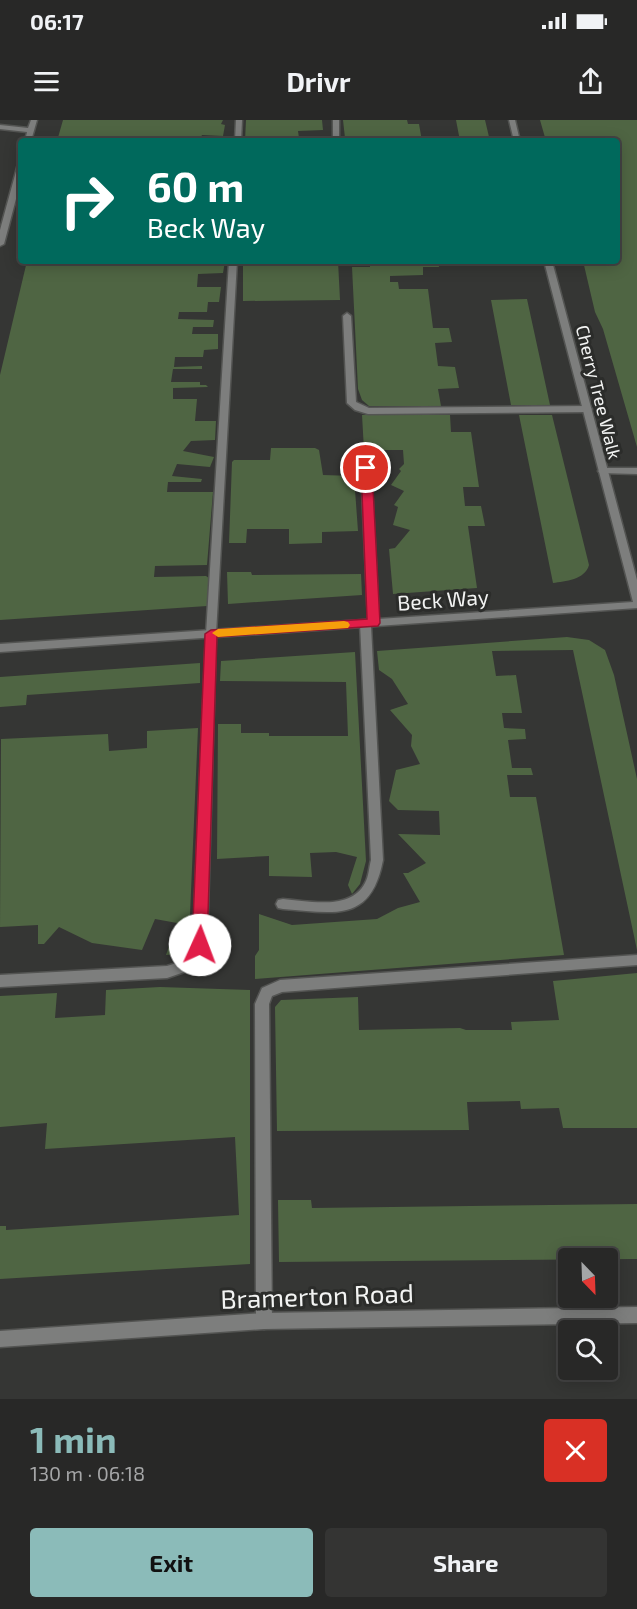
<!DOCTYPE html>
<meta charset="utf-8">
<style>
body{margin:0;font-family:"Exo 2",sans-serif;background:#343433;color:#f1f3f6;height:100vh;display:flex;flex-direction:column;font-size:22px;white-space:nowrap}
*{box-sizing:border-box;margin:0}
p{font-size:20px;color:#a5a6a7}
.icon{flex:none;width:33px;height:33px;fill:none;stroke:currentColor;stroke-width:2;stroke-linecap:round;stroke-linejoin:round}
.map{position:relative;height:1279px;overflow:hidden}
.details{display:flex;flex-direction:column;background:#282827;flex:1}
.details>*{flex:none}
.hud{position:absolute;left:18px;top:18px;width:602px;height:126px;border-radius:6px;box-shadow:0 3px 15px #0003,0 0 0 2px #444;background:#00695c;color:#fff;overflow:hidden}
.needle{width:39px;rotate:157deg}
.buttons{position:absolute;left:558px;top:1128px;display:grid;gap:12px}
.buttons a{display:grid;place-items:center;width:60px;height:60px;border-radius:6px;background:#282827;box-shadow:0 3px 15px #0003,0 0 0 2px #444;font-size:30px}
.pin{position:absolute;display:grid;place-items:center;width:51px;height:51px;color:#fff;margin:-26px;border:3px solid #fff;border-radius:50%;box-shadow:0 2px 6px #0007}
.me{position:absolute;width:66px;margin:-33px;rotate:2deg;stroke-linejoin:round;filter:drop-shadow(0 0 4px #0008)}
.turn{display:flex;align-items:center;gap:21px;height:126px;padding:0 30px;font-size:27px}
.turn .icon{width:78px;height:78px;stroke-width:2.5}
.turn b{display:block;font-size:42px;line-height:51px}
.round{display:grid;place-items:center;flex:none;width:63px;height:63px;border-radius:6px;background:#343433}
.headline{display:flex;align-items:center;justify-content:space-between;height:102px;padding:0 30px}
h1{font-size:36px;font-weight:700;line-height:45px;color:#8bbbb9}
.action{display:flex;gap:12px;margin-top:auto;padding:12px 30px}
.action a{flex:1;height:69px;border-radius:6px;background:#8bbbb9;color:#111;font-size:24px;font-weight:700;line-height:69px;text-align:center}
.action a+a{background:#343433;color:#f1f3f6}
.status{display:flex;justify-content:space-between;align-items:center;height:42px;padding:0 30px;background:#282827;direction:ltr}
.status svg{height:16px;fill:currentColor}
header{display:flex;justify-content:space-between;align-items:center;height:78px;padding:0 30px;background:#282827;font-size:27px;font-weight:700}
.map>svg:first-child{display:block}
.green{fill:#4f6543}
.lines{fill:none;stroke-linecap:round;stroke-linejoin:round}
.service-casing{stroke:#535452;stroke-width:3}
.minor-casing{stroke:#535452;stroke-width:3}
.service{fill:#7d7e7d;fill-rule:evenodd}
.minor{fill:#7d7e7d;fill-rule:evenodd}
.route{fill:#e11d48;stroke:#92132f;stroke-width:1.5}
.slow{fill:#f59e0b}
.labels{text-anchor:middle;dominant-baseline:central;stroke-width:6;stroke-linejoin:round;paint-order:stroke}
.far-street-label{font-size:18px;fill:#f2f3f2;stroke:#2b2c2a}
.street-label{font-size:21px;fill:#f2f3f2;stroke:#2b2c2a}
.near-street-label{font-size:26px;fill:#f2f3f2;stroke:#2b2c2a}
</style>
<div class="status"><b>06:17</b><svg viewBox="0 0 49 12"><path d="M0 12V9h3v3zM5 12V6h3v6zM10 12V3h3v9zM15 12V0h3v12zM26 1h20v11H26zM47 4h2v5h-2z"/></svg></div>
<header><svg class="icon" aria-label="menu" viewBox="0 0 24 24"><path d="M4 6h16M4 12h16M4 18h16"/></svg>Drivr<svg class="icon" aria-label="share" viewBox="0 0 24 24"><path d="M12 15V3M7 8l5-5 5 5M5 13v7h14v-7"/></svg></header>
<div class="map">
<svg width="637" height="1279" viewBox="0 0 637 1279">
<rect width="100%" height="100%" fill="#353634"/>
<path class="green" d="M63 0H223L221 4 225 5 223 16 202 15 199 21H57Z
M246 0H322L323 10 298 11 299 18H315L316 21H245Z
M343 0H407L408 4H419L422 21H370L369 18H345Z
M456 0H485L490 21H460Z
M540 0H637V327L603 209 595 192 583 141H616V21H546Z
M27 141H225L223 153 198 154 197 167H221L219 182H208L207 192H179L178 199 214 200 213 207H193L192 214H218V229L204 230 203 237H175L174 247 202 246V249H173L171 262H200V265H206L208 267 173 268V279H197L195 301H216L215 320 191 321 183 331 214 337 210 347 177 344 172 356 202 359 201 362H168L167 372H213L207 445 155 446 154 457 206 456 209 458 207 486 0 500V255Z
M243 141H338L340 180 243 181Z
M370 141H438L439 147H423V155L390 156V162H398L399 169H428L433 208H449L452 222 435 223 438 246 455 247 459 268 438 269 441 286H369L362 280 358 269 352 147H370Z
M527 179 550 285H511L491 180Z
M362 295H450L451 312H471L479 367H463L465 386H481L485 406H468L477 468 393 474 389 429 395 428 410 410 393 405 398 387 394 385 404 371 391 365 401 351 399 349 404 344 403 330H364Z
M519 295H552L589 445C585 460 565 461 553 463Z
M271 328H315L319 330 323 355 354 356 358 411 322 412V423L289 424V409H247L246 423H229L232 342 234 340H270Z
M227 452H251L252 455 361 454 362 475 228 484Z
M567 517 589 520 605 530 614 555 628 618 637 659V830L573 530 492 531 496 556 516 555 522 593H502L504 608 525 609 526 619 508 620 512 648H531L533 655H507L510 677H536L564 835 255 859V836L259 830V794L292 805 377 799 398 788 420 782 403 753H408L426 743 398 714 440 715 439 691 398 690 389 681 396 650 420 644 411 626 412 615 390 590 408 584 392 559 379 550 377 531Z
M355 532 366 741 360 764 352 774 348 765 357 737 336 732 310 733 312 757 269 756V736L217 739 218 604H241V613H269V616H348L346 562 220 561 221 541Z
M200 543V563L27 575 26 585 0 587V557Z
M198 608 189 818 185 827 177 834 166 835 177 803 155 799 142 830 92 823 59 807 44 824H38V805L0 807 1 619 108 614 109 631 147 628V611Z
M637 853V1008H563L559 988 521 989 520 981 467 982 469 1010 277 1011 275 887 281 880 358 877 359 910 460 908 466 910H512L511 902 559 900 553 861Z
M160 867 250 870V1144L0 1159V1106H6V1110L239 1095 235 1017 45 1029 47 1003 0 1007V876L57 873 55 898 105 895 106 870Z
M278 1080H311L312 1088 637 1084V1139L279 1142Z"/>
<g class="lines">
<defs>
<path id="service" d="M236 0H242L241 21H235Z
M333 0H339V21H333Z
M229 141H237L216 514 207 825 196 848 167 858 0 867V855L167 846 186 840 193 825 206 514Z
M347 193 351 196 356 282 369 288 587 286 592 289 587 292 368 294 355 290 347 283 343 196Z
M366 345 371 348 379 503 378 505 371 506 383 740C371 803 335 793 283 789L278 788 276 784 278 780 283 779C308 781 351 791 365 763 369 756 369 747 371 740L360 503 361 501 368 500 361 348Z
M603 348H637V354L600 353 598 351Z
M637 835V845L282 872 272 876 269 884 272 1201 270 1207 264 1209 258 1207 256 1201 255 884 262 868 280 860Z"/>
<path id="minor" d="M31 0H37L31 21H25L27 12 0 9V5L28 8Z
M509 0H515L520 21H514Z
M18 44H21V60L4 124 0 126V110Z
M544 141H552L637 460V488L0 532V524L633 482Z
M637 1187V1203L264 1209 0 1227V1211L264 1193Z"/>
</defs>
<use href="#service" class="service-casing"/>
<use href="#minor" class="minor-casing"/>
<use href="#service" class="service"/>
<use href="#minor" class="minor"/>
</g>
<path class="route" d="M366 345 372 348 380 503 378 506 217 517 207 825 205 829H194L192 825 205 514 211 510 367 499 361 348Z"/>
<path class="slow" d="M344 501 348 502 350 505 348 508 218 517 212 513 218 509Z"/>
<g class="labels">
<g class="far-street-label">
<text transform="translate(599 272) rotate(76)">Cherry Tree Walk</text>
</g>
<g class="street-label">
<text transform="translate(443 479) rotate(-4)">Beck Way</text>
</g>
<g class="near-street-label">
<text transform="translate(317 1175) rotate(-2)">Bramerton Road</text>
</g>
</g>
</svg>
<div class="buttons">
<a><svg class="needle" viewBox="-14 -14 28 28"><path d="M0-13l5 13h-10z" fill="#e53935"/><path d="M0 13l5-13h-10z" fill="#a5a6a7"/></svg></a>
<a><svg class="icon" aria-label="search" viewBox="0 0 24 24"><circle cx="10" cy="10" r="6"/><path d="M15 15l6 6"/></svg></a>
</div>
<div class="pin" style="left:366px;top:348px;background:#d93025"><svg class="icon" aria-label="arrive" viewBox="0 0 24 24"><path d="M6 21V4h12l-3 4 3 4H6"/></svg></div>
<svg class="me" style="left:200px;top:825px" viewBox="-20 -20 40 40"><circle r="19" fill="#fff"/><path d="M0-13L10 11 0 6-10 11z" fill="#e11d48"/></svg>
<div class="hud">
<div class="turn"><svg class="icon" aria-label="right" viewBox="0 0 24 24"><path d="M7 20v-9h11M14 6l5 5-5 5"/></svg><div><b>60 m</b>Beck Way</div></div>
</div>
</div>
<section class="details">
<div class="headline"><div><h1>1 min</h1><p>130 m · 06:18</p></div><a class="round" style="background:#d93025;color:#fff"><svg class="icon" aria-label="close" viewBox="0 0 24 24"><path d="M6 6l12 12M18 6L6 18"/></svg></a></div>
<div class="action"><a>Exit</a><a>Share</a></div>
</section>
